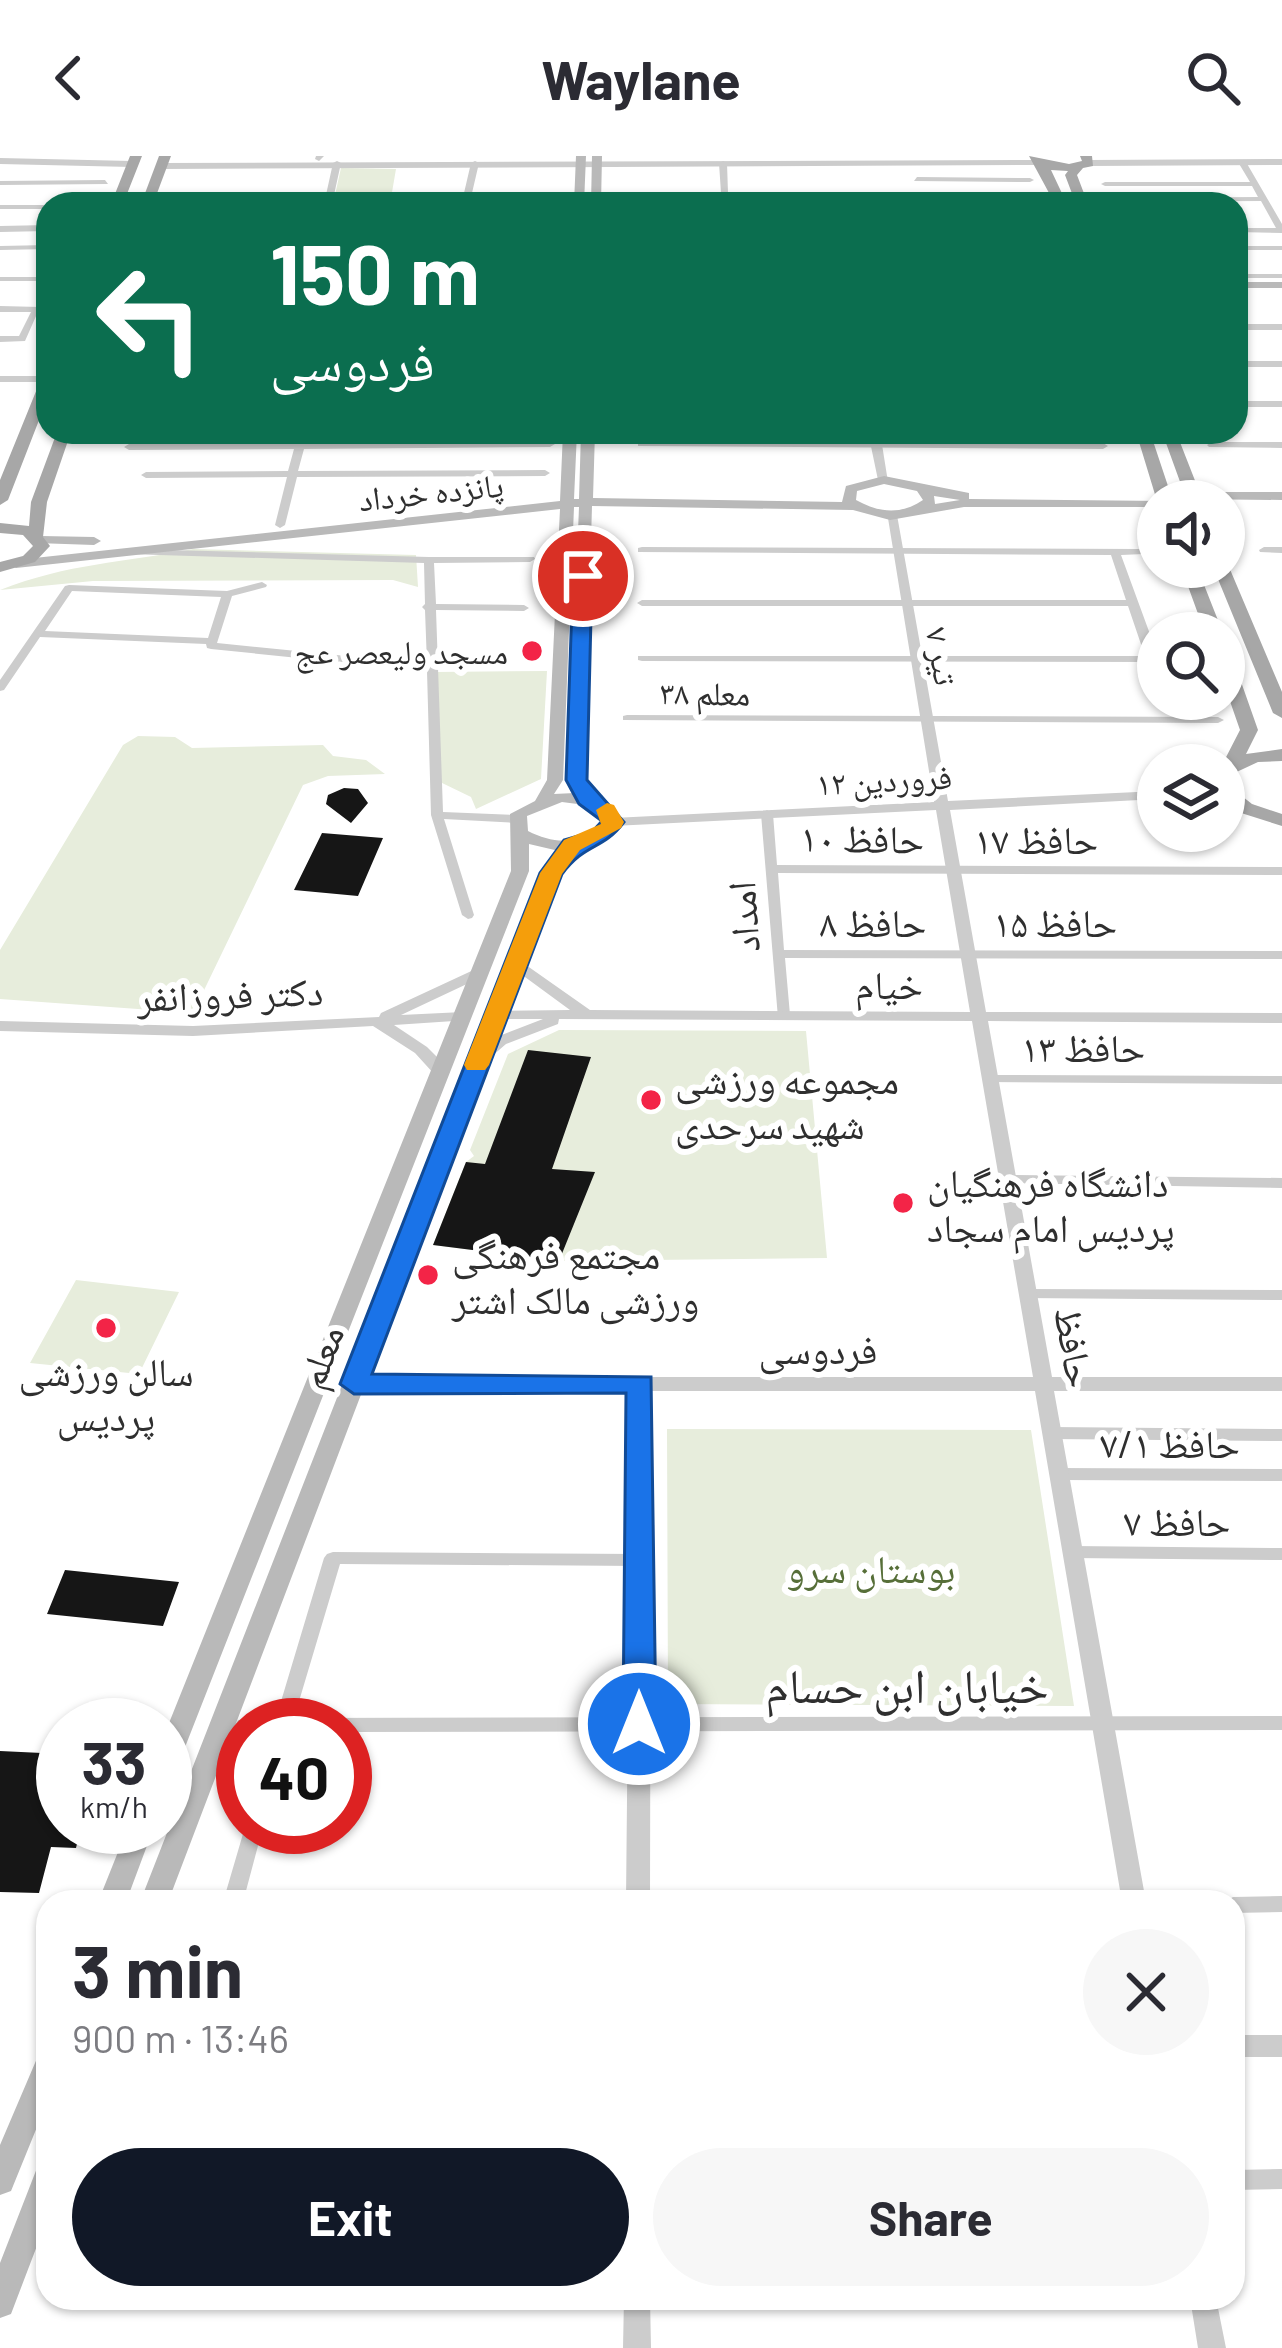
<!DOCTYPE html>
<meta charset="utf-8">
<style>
body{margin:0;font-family:Barlow,"Noto Naskh Arabic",sans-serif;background:#f7f7f7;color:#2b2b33;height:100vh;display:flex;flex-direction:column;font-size:45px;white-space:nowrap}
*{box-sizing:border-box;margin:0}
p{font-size:39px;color:#7c7c81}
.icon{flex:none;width:66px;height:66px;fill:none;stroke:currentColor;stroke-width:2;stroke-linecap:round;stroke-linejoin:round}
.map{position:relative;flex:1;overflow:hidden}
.panel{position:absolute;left:36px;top:1734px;width:1209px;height:420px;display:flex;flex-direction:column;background:#fff;border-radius:36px;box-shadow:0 3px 9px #0004}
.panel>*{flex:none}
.hud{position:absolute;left:36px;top:36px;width:1212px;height:252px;border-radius:36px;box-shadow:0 3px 9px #0004;background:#0b6e4f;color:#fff;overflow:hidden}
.tools{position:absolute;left:1137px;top:324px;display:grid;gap:24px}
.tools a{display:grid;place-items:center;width:108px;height:108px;border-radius:50%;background:#fff;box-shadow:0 3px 9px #0004;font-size:60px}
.speed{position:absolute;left:36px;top:1542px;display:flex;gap:24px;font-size:60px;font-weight:700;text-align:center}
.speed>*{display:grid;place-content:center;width:156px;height:156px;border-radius:50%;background:#fff;box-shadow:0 3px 9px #0004;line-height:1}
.speed small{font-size:30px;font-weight:400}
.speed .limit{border:18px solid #d22;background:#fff;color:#111}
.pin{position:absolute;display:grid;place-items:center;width:102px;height:102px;color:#fff;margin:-51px;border:6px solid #fff;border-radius:50%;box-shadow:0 3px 12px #0007}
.me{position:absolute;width:132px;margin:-66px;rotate:0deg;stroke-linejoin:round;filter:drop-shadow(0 0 9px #0008)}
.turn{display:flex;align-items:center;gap:42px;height:252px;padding:0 36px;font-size:54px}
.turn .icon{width:156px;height:156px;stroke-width:2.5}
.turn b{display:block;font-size:84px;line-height:102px}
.round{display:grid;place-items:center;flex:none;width:126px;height:126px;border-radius:63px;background:#f7f7f7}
.headline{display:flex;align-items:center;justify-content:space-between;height:204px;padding:0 36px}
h1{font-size:72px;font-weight:700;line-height:90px}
.cta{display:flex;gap:24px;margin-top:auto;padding:24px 36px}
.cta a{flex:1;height:138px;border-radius:72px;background:#111827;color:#fff;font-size:48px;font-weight:700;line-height:138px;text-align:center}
.cta a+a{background:#f7f7f7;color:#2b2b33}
header{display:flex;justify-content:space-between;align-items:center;height:156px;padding:0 36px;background:#fff;font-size:54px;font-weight:700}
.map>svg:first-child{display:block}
.green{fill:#e7eddc}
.building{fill:#161616}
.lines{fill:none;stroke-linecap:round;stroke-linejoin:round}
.minor{fill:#ccc;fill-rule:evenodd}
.tertiary{fill:#ccc;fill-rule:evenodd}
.secondary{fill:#b9b9b9;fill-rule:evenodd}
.primary{fill:#a7a7a7;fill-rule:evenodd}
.route{fill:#1a73e8;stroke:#114b97;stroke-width:3}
.slow{fill:#f59e0b}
.poi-dot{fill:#f32447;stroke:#fff;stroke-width:4.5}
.labels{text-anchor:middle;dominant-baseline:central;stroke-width:12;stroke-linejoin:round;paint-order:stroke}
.far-street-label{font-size:33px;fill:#2f2f2f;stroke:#fff}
.far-poi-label{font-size:33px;fill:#2f2f2f;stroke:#fff;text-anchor:end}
.street-label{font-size:39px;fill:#2f2f2f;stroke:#fff}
.poi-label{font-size:39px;fill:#2f2f2f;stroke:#fff;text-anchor:start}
.park-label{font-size:39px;fill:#576f39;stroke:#fff}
.near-street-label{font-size:48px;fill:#2f2f2f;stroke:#fff}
</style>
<header><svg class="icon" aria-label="back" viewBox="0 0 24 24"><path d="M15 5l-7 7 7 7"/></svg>Waylane<svg class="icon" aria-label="search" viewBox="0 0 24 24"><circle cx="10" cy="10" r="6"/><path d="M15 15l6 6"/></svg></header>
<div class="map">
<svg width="1282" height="2192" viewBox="0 0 1282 2192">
<rect width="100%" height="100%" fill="#fff"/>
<path class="green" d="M341 12 396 13 390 48H333Z
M193 393 416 399 418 431 393 424 93 425 0 434C69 407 122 407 193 393Z
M547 515 541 623 476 653 471 641 440 626 436 516Z
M138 580 175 581 192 592 323 589 333 600 366 604 385 618 328 620 303 629 193 857 0 843V794L123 589Z
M559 874 806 875 827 1102 559 1105 433 1089 466 1006 474 1000 470 994 508 898Z
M76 1124 179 1136 139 1218 30 1207Z
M667 1273 1031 1274 1074 1550 668 1548Z"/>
<path class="building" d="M344 632 358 633 368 647 351 667 326 648 328 639Z
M322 677 383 682 358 740 294 734Z
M528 894 591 901 552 1013 595 1016 559 1105 433 1089 466 1006 485 1008Z
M65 1414 179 1426 163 1470 47 1458Z
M0 1595 63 1598V1671H81L76 1692 51 1691 39 1737 0 1736Z"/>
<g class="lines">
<path class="minor" d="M316 0H324L319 5 315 3Z
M1242 4 1246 6 1282 68V77L1236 76V72H1276L1261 45 1114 46 1110 44 1114 42 1258 41 1252 30H1105L1101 28 1105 26H1250L1238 6Z
M337 5 341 7 332 48H324L333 7Z
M475 5 479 7 472 37 560 38 564 40 560 42H471L466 47 462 45 463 42 391 41 387 39 391 37H464L471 7Z
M723 5 727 7 728 37H920L924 39 920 41 729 42 726 48H722L721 42H616L612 40 616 38 721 37 719 7Z
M917 21 1030 22 1034 24 1030 26 914 25Z
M105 24 108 28 0 29V25Z
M921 44 1038 45 1042 47 918 48Z
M0 49H48V53H0Z
M48 89V93L0 94V90Z
M1236 90H1282V94H1236Z
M1236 118H1282V122H1236Z
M0 121H48V125H0Z
M0 150 40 151 25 185 0 186V180H19L31 156H0Z
M1236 168H1282V174H1236Z
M1236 205H1282V211H1236Z
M1236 245H1282V251H1236Z
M298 276H308L305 287 550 285 555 288 550 291 304 293 298 315 545 314 550 317 545 320 297 321 285 369 280 372 275 369 287 321 146 322 141 319 146 316 288 315 294 293 129 294 124 291 129 288 296 287Z
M641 285 1103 287 1108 290 1103 293 638 290V286Z
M1212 286H1282V292L1209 291 1207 289Z
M642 391 1140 393 1144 394V398L1121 399 1158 500V506L642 505 638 504V500H1145L1128 450H642L637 447 642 444H1126L1111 399 638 396V392Z
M1264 391H1282V397L1260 396 1259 394Z
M131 393 429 401H534L535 403 530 406 434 407 436 448 524 449 529 452 524 455 436 454 443 656 517 659 523 663 517 667 444 663 474 759 472 762 468 763 462 759 431 659 427 515 211 493 207 492 206 488 40 481 4 534 0 535V524L65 430 69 429 227 435 262 426 267 429 266 431 232 440 217 487 427 508 425 454 422 451 425 448 424 407 127 398 126 396ZM72 435 221 441 208 482 45 475Z
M627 559 1218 561 1224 564 1218 567 623 564V560Z
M767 654 773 658 777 709 1282 711V719L778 717 784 794 1282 795V803L785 802 790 859 783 863 778 862 761 658Z
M990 919 1282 920V928L985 926 983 923Z
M1007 1019 1282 1022V1032L1002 1027 1000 1024 1002 1021Z
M1027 1133 1282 1134V1144L1022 1142 1019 1138 1022 1134Z
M1051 1271 1282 1273V1285L1051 1283 1045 1281 1043 1277 1045 1273Z
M1058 1312 1282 1313V1325L1058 1324 1052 1322 1050 1318 1052 1314Z
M1072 1390 1282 1392V1404L1072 1402 1066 1400 1063 1396 1066 1392Z
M333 1396 640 1398 646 1400 649 1404 646 1408 640 1410 340 1408 294 1562 1282 1560V1574L345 1576V1569H243V1576L238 1574 235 1569 238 1564 276 1562 324 1402 327 1398Z
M245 1671H263L243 1746H223Z
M1282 1740V1756L1233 1757V1746H1225L1233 1741Z
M1282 2013V2033L1233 2034V2014Z"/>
<path class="tertiary" d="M0 2 132 5 136 8 132 11 0 8Z
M1282 3V9L1089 10 1085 7 1089 4Z
M1038 4 1041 9 161 13 156 10 161 7Z
M48 69V75L0 76V70Z
M0 220H48V226H0Z
M868 276H880L888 326 878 324Z
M887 356 897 359 948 645 1158 635V643L950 654 986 856 1282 857V867L988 865 1052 1221H1282V1235H1054L1146 1746H1122L1035 1235H651L650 1746H626L631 1235H354L344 1228 354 1221H1033L972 865 559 863 558 868 506 888 484 907H472L470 904 494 882 543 863H496L488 858 490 855 570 854 510 810 508 807 516 802 590 854 970 856 936 654 613 670 606 666 613 662 934 646Z
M480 811 486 813 488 816 486 819 401 859 463 856 471 861 469 864 394 869 427 891 447 911 449 915 447 919H435L415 897 373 870 193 880 0 875V865L193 870 379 861 381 857Z
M1233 1879H1282V1901H1233Z
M624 2142H650L651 2192H623Z
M1190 2142H1216L1226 2192H1198Z"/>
<path class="secondary" d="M576 0H586L584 48H574Z
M592 0H602L601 48H591Z
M1236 126H1282V132H1236Z
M563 276H577L574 343H579L581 276H595L593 342 842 346 846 330 884 320 969 337V343L1164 345H1158V351H964L890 364 853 354 592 350 584 624C594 642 610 649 621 666L600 687 577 694 559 718 168 1746H140L542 717 559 695 529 688V715L178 1609 174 1616 165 1619V1577L511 715 510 658 535 645 547 624 560 353 16 412 9 408 16 404 560 345ZM884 328 917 335 923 344C901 359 879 357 856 344L857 335ZM934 340 960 344 935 348ZM574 351H579L568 624 575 637 554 638 563 624ZM562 646 585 649 604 666C583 689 555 689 528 675L527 660Z
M1193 336H1282V344L1188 343 1186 340Z
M41 380 94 381 101 385 94 389 36 387 34 384Z
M128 1671H154L126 1746H98Z
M48 1896V1944L11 2035 0 2039V1989L38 1900Z
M48 2008V2061L11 2158 0 2162V2107L37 2012Z"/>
<path class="primary" d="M130 0H142L123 48H111Z
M159 0H171L153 48H141Z
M1029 0 1069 8 1082 5 1080 0H1092L1093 10 1083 12 1077 19 1088 48H1076L1065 19 1068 15 1051 14 1067 48H1055Z
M48 219V241L8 344 0 349V324L41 223Z
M57 276H71L47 346 43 381 50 390 35 406 0 416V406L23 400 33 390 23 379 0 377V367L29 370 31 346Z
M1136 276H1150L1173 345H1157Z
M1162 276H1176L1203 345H1187Z
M1224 407 1229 411 1282 536V562L1273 557 1213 411H1224Z
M1181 411H1197L1223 477H1205Z
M1224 498 1233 503 1258 574 1246 598 1282 593V605L1258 606 1228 620 1224 619 1222 609 1240 574 1224 528Z
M1224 626 1252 648 1282 658V670L1238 656 1224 642Z"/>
</g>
<path class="route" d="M583 415 592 420 587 624 624 666C602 695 586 686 562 718L372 1218 651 1221 656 1568 651 1577H628L623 1568 626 1237 354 1238 340 1228 540 717 564 684 592 676 602 665 579 648 566 624 573 420Z"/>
<path class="slow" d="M607 647 614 649 624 666 621 672 580 694 562 718 489 909 485 914H467L464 909 540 717 564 684 601 668 596 654Z"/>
<g class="poi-dot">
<circle cx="532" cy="495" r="12"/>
<circle cx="651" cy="944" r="12"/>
<circle cx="903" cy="1047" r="12"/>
<circle cx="428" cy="1119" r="12"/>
<circle cx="106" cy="1172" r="12"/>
</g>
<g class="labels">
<g class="far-street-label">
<text transform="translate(431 335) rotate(-6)">پانزده خرداد</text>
<text transform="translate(943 500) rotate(80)">۷ تیر</text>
<text transform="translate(705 536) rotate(1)">معلم ۳۸</text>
<text transform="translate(884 623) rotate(-3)">۱۲ فروردین</text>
</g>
<g class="far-poi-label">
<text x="508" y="495">مسجد ولیعصر عج</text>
</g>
<g class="street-label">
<text transform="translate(862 681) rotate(1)">حافظ ۱۰</text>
<text x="1036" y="682">حافظ ۱۷</text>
<text transform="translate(742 761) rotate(-94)">امداد</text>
<text x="873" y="765">حافظ ۸</text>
<text x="1055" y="765">حافظ ۱۵</text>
<text x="889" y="827">خیام</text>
<text transform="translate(230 837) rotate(-2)">دکتر فروزانفر</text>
<text x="1083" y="890">حافظ ۱۳</text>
<text transform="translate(1076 1191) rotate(80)">حافظ</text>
<text x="818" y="1192">فردوسی</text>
<text transform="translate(319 1200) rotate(-69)">معلم</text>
<text x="1170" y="1286">حافظ ۷/۱</text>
<text x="1177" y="1364">حافظ ۷</text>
</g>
<g class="poi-label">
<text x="675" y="922">مجموعه ورزشی<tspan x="675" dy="45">شهید سرحدی</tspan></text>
<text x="927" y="1025">دانشگاه فرهنگیان<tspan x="927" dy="45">پردیس امام سجاد</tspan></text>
<text x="452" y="1097">مجتمع فرهنگی<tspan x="452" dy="45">ورزشی مالک اشتر</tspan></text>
<text x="106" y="1214" text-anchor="middle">سالن ورزشی<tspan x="106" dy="45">پردیس</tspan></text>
</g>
<g class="park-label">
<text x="871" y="1411">بوستان سرو</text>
</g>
<g class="near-street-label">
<text x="907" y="1528">خیابان ابن حسام</text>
</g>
</g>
</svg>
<div class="tools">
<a><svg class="icon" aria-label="sound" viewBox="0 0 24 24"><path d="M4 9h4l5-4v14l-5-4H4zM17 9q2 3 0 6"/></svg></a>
<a><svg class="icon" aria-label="search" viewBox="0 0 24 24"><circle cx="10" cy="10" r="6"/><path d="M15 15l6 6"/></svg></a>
<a><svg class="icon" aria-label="layers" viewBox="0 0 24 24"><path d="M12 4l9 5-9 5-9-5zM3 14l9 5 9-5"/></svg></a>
</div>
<div class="speed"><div>33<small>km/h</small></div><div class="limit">40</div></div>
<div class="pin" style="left:583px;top:420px;background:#d93025"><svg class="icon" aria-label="arrive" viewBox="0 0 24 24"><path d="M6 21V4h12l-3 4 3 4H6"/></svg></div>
<svg class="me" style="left:639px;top:1568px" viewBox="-20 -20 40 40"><circle r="17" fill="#1a73e8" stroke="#fff" stroke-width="3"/><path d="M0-11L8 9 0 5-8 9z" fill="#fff"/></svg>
<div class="hud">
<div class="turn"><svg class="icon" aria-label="left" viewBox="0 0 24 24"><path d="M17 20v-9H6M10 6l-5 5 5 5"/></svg><div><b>150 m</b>فردوسی</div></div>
</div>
<section class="panel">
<div class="headline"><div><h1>3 min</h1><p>900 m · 13:46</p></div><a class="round"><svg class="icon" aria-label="close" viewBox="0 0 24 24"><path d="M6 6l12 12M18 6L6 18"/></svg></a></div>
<div class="cta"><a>Exit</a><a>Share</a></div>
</section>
</div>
